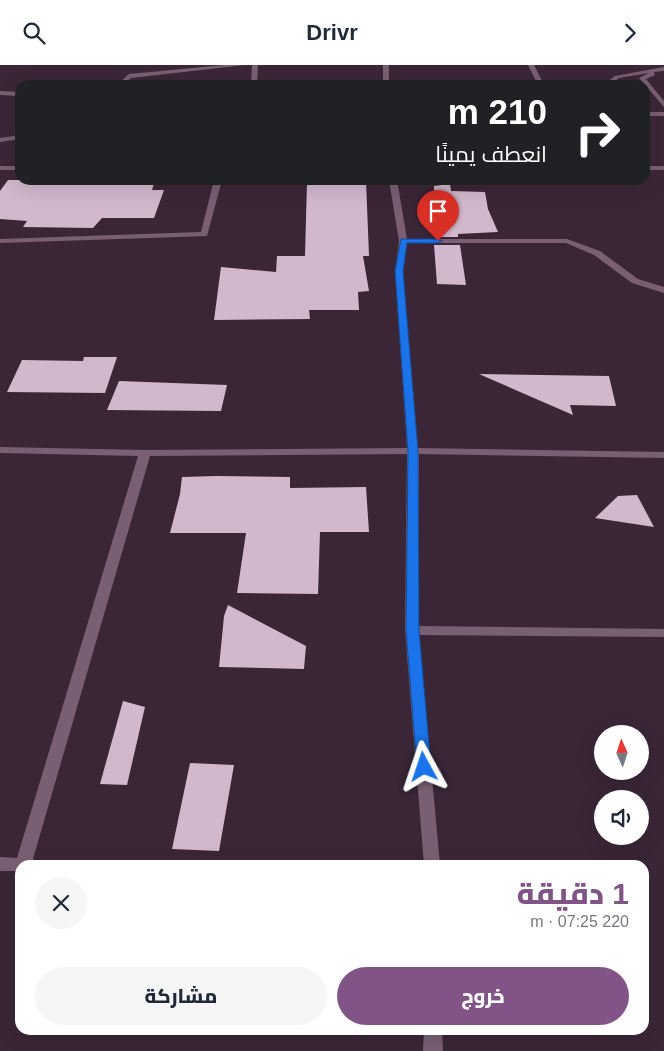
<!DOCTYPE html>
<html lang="ar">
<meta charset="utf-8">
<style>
body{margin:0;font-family:Arial,Cairo,sans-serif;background:#f6f6f7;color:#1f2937;direction:rtl;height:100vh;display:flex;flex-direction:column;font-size:19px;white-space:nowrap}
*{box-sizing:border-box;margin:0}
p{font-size:16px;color:#747a83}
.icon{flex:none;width:28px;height:28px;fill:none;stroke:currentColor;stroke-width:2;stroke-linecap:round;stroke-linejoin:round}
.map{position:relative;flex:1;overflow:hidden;direction:ltr}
.details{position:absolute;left:15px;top:795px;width:634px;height:175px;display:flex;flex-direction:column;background:#fff;border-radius:15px;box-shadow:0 5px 20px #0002;direction:rtl}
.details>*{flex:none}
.top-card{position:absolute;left:15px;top:15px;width:635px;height:105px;border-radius:15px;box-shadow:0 5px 20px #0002;direction:rtl;background:#202124;color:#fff;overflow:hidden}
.needle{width:32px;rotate:357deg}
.tools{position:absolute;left:594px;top:660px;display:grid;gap:10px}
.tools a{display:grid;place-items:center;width:55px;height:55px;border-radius:50%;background:#fff;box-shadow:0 5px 20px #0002;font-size:25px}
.pin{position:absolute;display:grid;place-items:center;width:42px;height:42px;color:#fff;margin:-51px -21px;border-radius:50% 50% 50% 0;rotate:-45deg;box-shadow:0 0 5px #0007}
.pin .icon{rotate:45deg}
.me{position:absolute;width:55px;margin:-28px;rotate:355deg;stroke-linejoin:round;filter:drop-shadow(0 0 4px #0008)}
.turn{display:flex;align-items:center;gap:18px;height:105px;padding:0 20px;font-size:22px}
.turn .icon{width:65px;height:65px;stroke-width:2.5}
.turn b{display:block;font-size:35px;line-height:42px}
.round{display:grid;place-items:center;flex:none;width:52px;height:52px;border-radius:26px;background:#f6f6f7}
.head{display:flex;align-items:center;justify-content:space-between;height:85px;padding:0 20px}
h1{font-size:30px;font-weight:800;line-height:38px;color:#815387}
.action{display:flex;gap:10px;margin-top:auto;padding:10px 20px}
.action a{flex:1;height:58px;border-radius:30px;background:#815387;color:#fff;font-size:20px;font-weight:800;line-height:58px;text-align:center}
.action a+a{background:#f6f6f7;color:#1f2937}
header{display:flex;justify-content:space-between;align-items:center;height:65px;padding:0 20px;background:#fff;font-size:22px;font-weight:800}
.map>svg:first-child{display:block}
.building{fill:#d2b8cd}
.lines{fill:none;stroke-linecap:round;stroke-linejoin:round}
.minor{fill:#795f74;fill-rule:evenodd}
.route{fill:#1a73e8;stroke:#114b97}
</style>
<header><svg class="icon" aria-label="forward" viewBox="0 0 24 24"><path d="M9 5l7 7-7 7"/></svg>Drivr<svg class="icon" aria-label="search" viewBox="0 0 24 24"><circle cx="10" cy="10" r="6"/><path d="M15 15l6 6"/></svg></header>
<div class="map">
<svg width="664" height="986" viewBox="0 0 664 986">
<rect width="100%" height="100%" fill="#3a2637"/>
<path class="building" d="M8 115H155L152 125H164L154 153H102L93 163 23 162 27 156 0 154V126Z
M366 116 369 191H363L369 226 358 227 359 245H309L310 254 214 255 221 202 276 207 277 191H305L307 117Z
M450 119 451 126 485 127 488 144 498 167 458 169V172H434L429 142H434L433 126H434V121Z
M434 180H460L466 220 437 219Z
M84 292H117L105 328 7 327 22 295 83 296Z
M479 309 609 311 616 341 570 340 573 350Z
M119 316 227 320 221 346 107 345Z
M216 411 290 412V423L366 422 369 467H320L318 529 237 528 246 468H170L180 429 182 412Z
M637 430 654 462 595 453 618 431Z
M228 540 306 581 304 604 219 602 224 551Z
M123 636 145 642 127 720 100 719Z
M190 698 234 700 219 786 172 784Z"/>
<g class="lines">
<path class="minor" d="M224 0H245L131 13 123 20H117L129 9Z
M252 0H258L257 20H251Z
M383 0H389V20H383Z
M528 0H534L544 20H538Z
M664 2V6L654 7 655 10 646 14 664 36V42L639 13 649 8 619 13 610 20H603L615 11Z
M0 26 20 27V31L0 30Z
M645 47H664V51H645Z
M20 70V74L0 77V73Z
M0 101H20V105H0Z
M645 101H664V105H645Z
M214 115H222L207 171 0 178V174L201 167Z
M389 115H397L407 174H567L600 186 638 214 664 222V228L632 218 594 190 566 178H407L403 207 418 383 664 387V393L419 389V561L664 564V572L419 570 440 800H424L405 565 407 389 150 391 33 794 38 800H20V806H0V792L17 793 138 391 0 388V382L145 385 407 383 395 207 399 176Z
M424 965H442L443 986H423Z"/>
</g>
<path class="route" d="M401 174H438L442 176 438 178H407L403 206 418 386 419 565 431 702 429 706 424 707 419 706 417 702 406 565 408 386 395 206Z"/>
</svg>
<div class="tools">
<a><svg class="needle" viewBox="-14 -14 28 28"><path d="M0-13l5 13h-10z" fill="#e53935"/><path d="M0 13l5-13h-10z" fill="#747a83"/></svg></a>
<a><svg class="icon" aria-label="sound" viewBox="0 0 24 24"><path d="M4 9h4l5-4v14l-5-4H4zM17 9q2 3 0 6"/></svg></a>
</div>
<div class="pin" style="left:438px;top:176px;background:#d93025"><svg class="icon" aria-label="arrive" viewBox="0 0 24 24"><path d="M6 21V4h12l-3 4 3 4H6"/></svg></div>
<svg class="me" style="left:424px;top:702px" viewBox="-20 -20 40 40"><path d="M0-17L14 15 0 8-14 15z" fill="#1a73e8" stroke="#fff" stroke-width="4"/></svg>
<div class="top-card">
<div class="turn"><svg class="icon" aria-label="right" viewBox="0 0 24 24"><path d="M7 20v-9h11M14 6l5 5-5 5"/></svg><div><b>210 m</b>انعطف يمينًا</div></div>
</div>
<section class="details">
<div class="head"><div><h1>1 دقيقة</h1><p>220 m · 07:25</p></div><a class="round"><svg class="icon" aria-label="close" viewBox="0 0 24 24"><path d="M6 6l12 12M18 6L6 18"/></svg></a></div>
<div class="action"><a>خروج</a><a>مشاركة</a></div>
</section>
</div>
